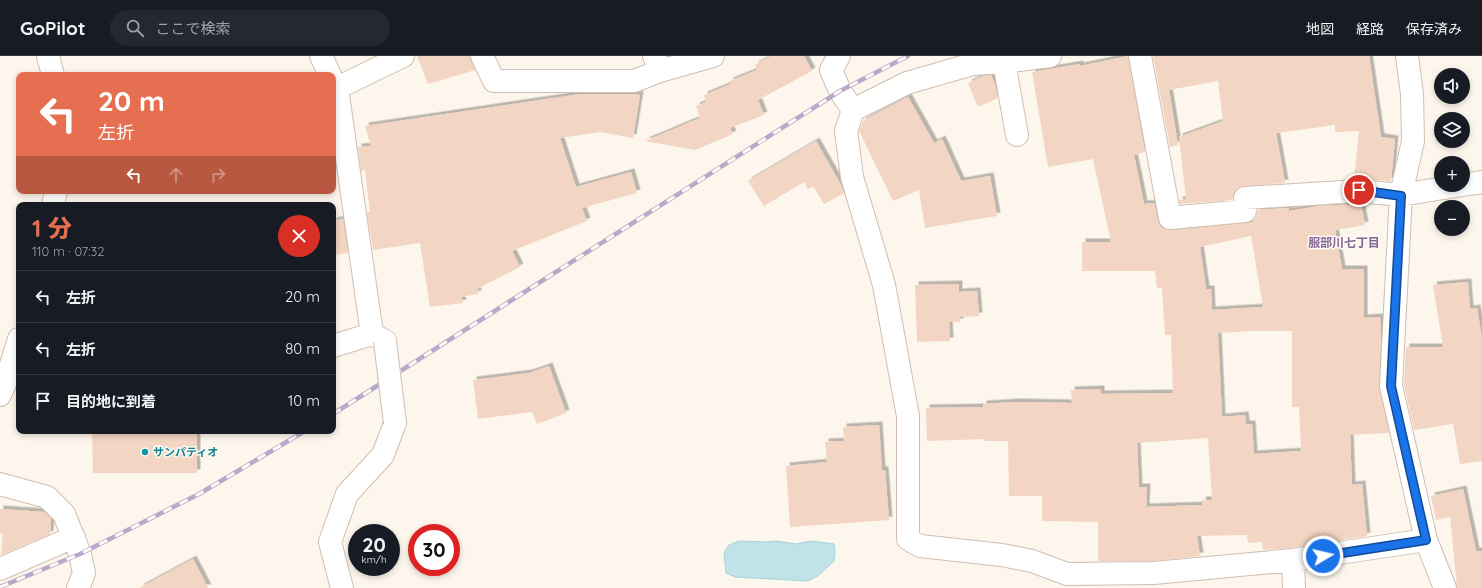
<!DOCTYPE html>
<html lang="ja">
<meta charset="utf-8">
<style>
body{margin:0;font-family:Quicksand,"Noto Sans JP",sans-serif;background:#242831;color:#f1f3f6;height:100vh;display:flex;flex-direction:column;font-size:15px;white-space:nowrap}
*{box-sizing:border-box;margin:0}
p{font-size:13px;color:#9ea1a6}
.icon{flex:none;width:22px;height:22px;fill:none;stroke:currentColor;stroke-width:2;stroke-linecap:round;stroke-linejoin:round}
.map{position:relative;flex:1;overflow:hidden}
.details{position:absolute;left:16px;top:146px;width:320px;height:232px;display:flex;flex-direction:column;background:#171b24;border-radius:8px;box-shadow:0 2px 6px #0003}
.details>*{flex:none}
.banner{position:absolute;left:16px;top:16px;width:320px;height:122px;border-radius:8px;box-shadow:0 2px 6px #0003;background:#e76f51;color:#fff;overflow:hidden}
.tools{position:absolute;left:1434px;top:12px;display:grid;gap:8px}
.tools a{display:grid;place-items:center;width:36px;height:36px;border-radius:50%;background:#171b24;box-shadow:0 2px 6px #0003;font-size:20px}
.speed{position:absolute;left:348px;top:468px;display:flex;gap:8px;font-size:20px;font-weight:700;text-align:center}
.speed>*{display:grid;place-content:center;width:52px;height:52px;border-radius:50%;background:#171b24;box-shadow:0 2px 6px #0003;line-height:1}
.speed small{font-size:10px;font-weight:400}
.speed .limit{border:6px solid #d22;background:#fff;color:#111}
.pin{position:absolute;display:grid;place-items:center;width:34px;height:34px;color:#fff;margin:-17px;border:2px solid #fff;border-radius:50%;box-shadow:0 1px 4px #0007}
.me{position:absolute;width:44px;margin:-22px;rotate:81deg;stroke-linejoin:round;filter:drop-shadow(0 0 3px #0008)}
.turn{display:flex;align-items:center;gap:14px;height:84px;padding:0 16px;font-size:18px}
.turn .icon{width:52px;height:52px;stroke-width:2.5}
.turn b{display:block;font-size:28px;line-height:34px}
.lanes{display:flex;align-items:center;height:38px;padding:0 16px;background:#0003;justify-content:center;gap:20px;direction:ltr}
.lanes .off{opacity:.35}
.round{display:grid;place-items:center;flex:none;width:42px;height:42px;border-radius:21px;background:#242831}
.headline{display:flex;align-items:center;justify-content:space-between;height:68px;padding:0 16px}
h1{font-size:24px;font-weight:800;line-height:30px;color:#e76f51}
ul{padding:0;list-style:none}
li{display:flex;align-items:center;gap:12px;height:52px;padding:0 16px;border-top:1px solid #363941}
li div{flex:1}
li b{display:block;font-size:15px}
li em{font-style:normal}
header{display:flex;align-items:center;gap:24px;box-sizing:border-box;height:56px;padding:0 20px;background:#171b24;border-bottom:1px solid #363941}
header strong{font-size:19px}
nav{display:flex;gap:22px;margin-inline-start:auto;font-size:14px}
.search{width:280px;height:36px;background:#242831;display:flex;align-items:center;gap:10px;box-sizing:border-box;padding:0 14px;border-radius:22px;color:#9ea1a6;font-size:15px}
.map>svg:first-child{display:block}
.water{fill:#bfe3e8;stroke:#a5d3da}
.building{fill:#f3d5c3;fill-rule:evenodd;filter:url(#shadow)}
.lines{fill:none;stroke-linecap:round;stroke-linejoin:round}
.street-casing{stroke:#d1beb0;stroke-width:24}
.street{stroke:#fff;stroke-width:22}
.rail-casing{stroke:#b9a8c9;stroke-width:4.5}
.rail{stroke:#fffaf3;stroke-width:3;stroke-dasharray:9;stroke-linecap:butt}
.street-bridge-casing{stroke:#d1beb0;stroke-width:24;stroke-linecap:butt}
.street-bridge{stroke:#fff;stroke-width:22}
.route-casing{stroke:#114b97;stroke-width:10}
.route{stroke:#1a73e8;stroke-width:7}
.culture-dot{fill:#0f9aa8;stroke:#fffaf3;stroke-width:1.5}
.labels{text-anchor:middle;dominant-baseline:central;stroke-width:3;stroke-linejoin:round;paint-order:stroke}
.culture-label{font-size:11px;font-weight:bold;fill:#0d838f;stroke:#fffaf3;text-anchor:start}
.neighbourhood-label{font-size:12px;font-weight:bold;fill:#846695;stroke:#fffaf3}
</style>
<header>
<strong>GoPilot</strong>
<div class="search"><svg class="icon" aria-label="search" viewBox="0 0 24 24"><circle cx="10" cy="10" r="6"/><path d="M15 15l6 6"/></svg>ここで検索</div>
<nav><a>地図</a><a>経路</a><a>保存済み</a></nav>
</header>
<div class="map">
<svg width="1482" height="532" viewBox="0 0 1482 532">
<defs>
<filter id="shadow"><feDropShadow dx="3.5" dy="-3.5" stdDeviation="0" flood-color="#0004"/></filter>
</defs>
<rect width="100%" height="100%" fill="#fdf6ec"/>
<path class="water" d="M739 485 767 486 776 485 796 488 811 485 834 488 835 495 834 505 819 519 808 525 735 521 726 517 724 497 729 489Z"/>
<path class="building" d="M417 0H470L475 14 428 28Z
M771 0H804L812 15 758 44 764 59 730 72 733 78 695 94 645 85 700 62 696 50 706 46 704 39 731 28 730 25 757 14 755 9Z
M1128 0 1145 96 1134 99 1144 148 1154 147 1158 165 1160 170 1165 173 1171 174 1246 167 1252 166 1256 161 1258 154 1289 152V155L1319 150 1361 148 1365 169 1335 174 1342 213H1364V262L1380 261 1381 280 1379 330 1389 377 1350 379 1352 429 1362 428 1367 480 1291 492 1263 494 1262 486 1248 487 1247 479 1197 480 1200 500 1153 505H1098V466L1042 465V440H1009L1008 385H985V383L927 385 926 352 983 351V348L1016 346 1072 347 1071 334 1101 333V338L1173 337 1171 279H1165L1162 232H1157L1155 215H1082V186H1111L1093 103 1048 111 1032 16 1080 8V10ZM1251 180 1263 251 1212 254 1211 233H1206L1200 191ZM1249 275H1292V351H1299L1301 395 1254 398 1252 368H1246L1245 359 1222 361 1218 277ZM1208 382 1212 444H1202L1203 449 1146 451 1147 431H1139L1137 387Z
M1153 0H1369L1381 81 1395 83 1391 125 1354 123 1359 75 1335 76V69L1276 77 1285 127 1244 130 1239 131 1234 136 1232 144 1180 148 1179 144 1186 143 1179 81 1223 65 1218 25 1169 34 1178 89 1170 91Z
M991 19 995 29 998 42 978 51 968 27 983 20Z
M581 38H633L640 39 633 82 600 76 560 82 576 131 631 116 637 137 582 152 587 165 512 195 520 211 477 233 478 238 461 241 463 247 430 251 420 187 373 194 367 156H370L365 114 361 115 358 91 371 90 365 70Z
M908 41 934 87 942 83 961 125 990 120 997 160 925 172 919 134 893 145 859 75 863 65Z
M816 85 842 131 844 137 824 148 813 130 808 133 804 126 764 150 748 125Z
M343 163 348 197 333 199V165Z
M1468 226 1470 253 1477 252 1482 283V405L1460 408 1453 368 1414 374 1404 329 1406 291H1443L1433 229Z
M959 228V236L977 235 979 260 960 261V266H949L950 285 917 286 915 229Z
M549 310 566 357 537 368 532 356 478 363 473 324 529 317Z
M879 369 882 414H885L889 464 790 471 786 410 827 406 825 386 844 385 843 371Z
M92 376H197V417H93Z
M1463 433 1476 495H1482V532H1457L1450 461 1436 464 1431 440Z
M0 453 44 456 51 462 50 478 1 499 3 477H0Z
M193 503 208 532H139Z"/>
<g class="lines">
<defs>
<path id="street" d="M48 0 53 19
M321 0 330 19
M482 0 494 25H634L660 15
M654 0 660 15 713 0
M839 0 831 14 840 35 853 54 907 27 973 8 1004 6
M1140 0 1170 162 1245 155V142L1359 135 1401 139 1462 129
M1407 0 1412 38 1413 85 1401 139 1391 330 1426 484 1445 532
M333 25 337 32 372 278 385 285
M337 32 403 0
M853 54 846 75 852 121 884 229 908 360V483L920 490 1002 499 1032 505 1067 518 1154 517 1293 504 1426 484
M1017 79 1004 6 1050 0
M1463 129 1482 126
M53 149 56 135
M333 290 372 278
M0 339 6 325 19 283
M0 428 47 441 64 458 80 498 84 517 78 532
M1293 504 1294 532
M0 513 74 481
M342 532 330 486 347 438 383 399 395 367"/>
</defs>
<use href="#street" class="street-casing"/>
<use href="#street" class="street"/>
<defs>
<path id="rail" d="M333 358 840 35 908 0
M0 531 80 498 199 438 305 375"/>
</defs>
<use href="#rail" class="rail-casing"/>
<use href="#rail" class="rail"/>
<defs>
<path id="street-bridge" d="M385 285 395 367"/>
</defs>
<use href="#street-bridge" class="street-bridge-casing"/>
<use href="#street-bridge" class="street-bridge"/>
</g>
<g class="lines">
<defs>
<path id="route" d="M1323 500 1426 484 1391 330 1401 140 1359 134"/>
</defs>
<use href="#route" class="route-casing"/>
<use href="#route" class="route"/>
</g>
<circle class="culture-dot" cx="145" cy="396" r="4"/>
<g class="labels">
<g class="culture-label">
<text x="153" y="396">サンパティオ</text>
</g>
<g class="neighbourhood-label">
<text x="1344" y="186">服部川七丁目</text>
</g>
</g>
</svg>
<div class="tools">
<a><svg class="icon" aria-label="sound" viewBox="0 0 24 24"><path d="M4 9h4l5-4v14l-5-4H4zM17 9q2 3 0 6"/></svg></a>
<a><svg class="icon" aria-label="layers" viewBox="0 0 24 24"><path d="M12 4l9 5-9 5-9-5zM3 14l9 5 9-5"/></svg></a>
<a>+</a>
<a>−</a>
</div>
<div class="speed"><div>20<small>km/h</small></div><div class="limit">30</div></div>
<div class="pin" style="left:1359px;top:134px;background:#d93025"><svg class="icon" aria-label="arrive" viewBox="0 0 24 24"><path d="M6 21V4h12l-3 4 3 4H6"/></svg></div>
<svg class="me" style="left:1323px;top:500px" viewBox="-20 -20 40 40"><circle r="17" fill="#1a73e8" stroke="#fff" stroke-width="3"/><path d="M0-11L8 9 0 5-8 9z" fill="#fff"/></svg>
<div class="banner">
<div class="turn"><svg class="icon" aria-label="left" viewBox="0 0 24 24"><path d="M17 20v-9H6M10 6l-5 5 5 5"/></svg><div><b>20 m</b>左折</div></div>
<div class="lanes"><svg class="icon" aria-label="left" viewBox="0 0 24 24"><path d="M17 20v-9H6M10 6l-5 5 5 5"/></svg><svg class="icon off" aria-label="ahead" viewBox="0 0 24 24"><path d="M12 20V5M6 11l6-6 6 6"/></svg><svg class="icon off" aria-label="right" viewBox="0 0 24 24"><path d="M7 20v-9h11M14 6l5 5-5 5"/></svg></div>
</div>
<section class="details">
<div class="headline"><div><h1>1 分</h1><p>110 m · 07:32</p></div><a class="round" style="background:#d93025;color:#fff"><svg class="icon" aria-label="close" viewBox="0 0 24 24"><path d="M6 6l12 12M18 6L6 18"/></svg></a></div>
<ul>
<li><svg class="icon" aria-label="left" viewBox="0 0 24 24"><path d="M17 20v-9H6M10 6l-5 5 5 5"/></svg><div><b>左折</b></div><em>20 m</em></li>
<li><svg class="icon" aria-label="left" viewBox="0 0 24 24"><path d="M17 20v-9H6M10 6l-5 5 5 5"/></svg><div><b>左折</b></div><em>80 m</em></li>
<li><svg class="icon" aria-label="arrive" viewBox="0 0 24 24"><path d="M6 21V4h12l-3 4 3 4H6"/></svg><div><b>目的地に到着</b></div><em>10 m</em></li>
</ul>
</section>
</div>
